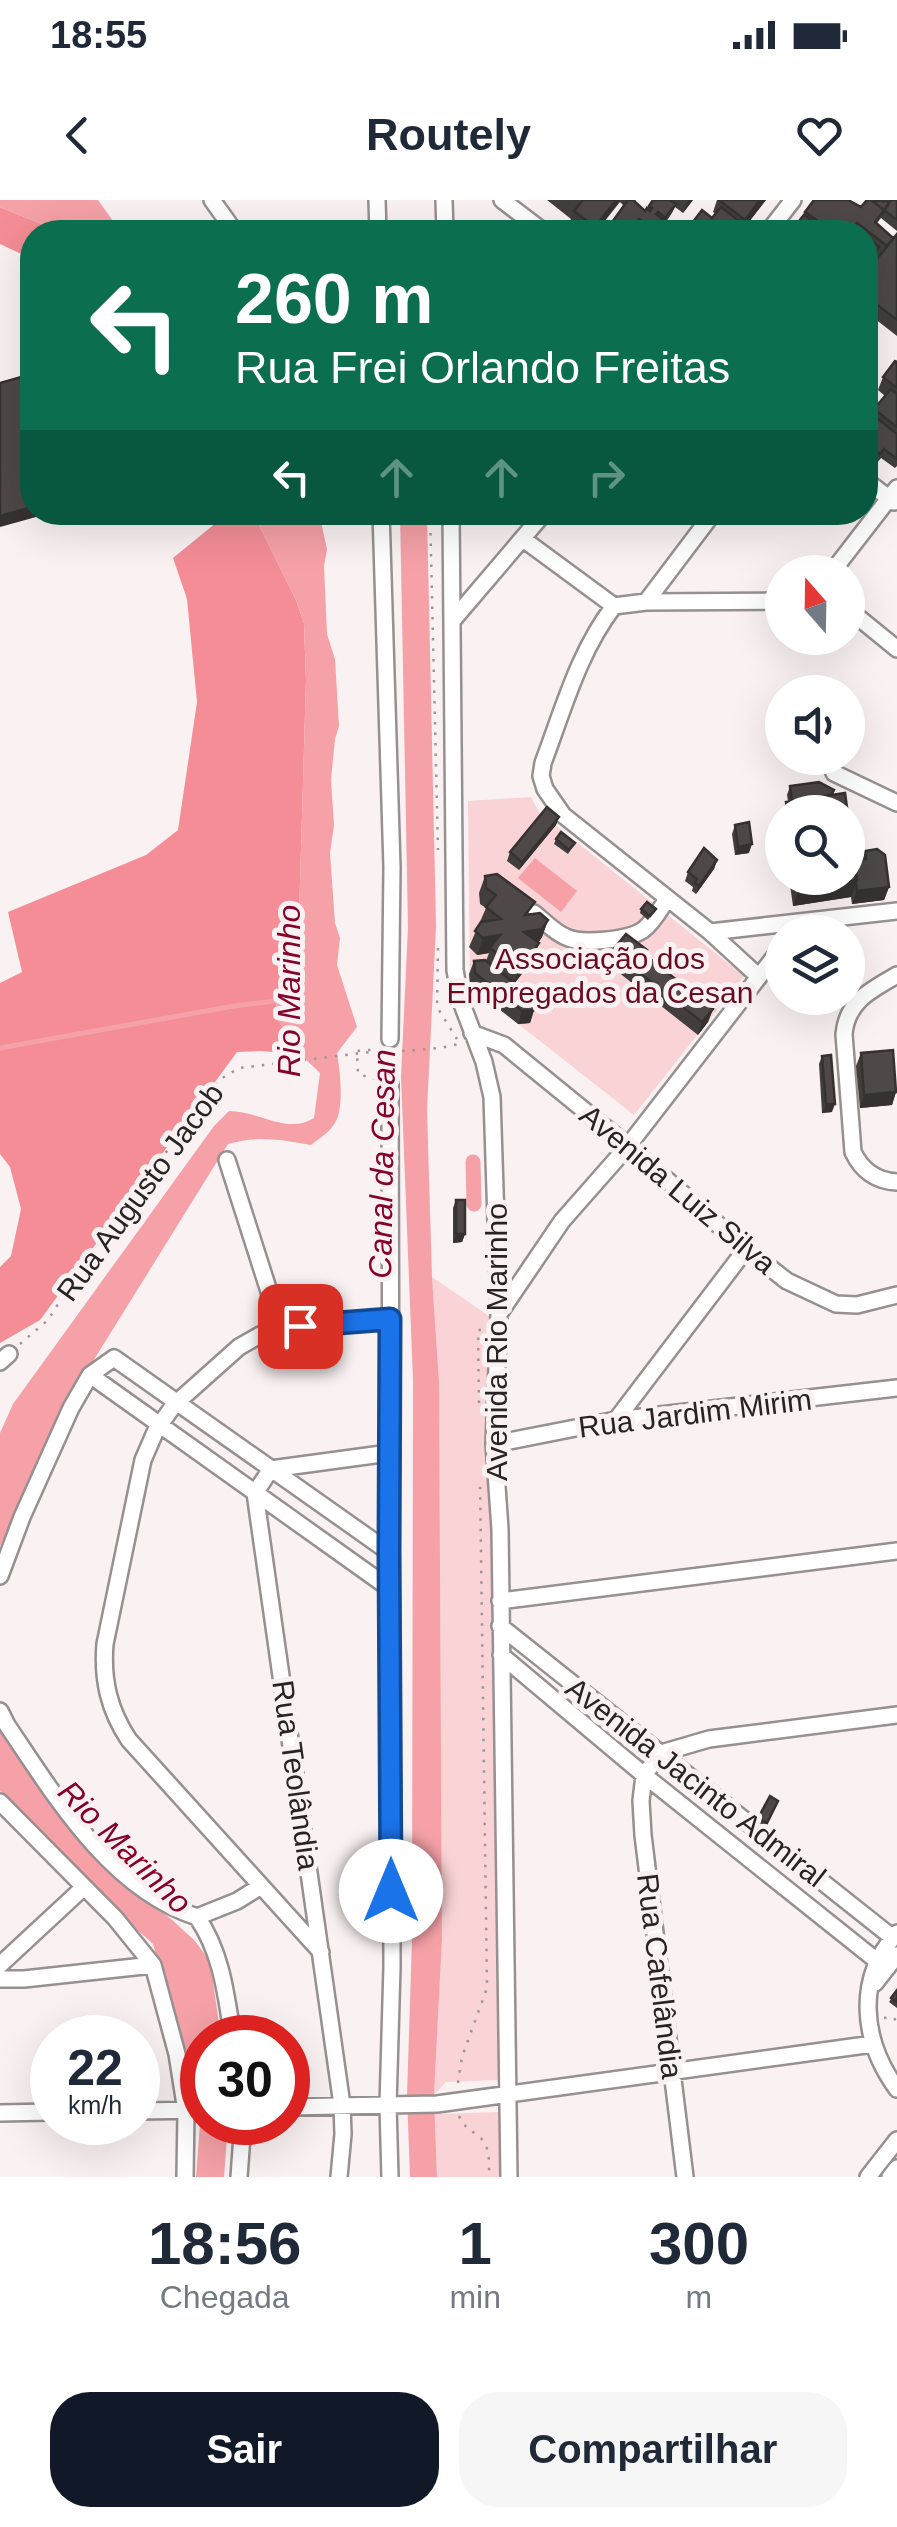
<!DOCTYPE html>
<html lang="pt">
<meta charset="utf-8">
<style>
body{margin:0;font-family:Helvetica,sans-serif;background:#f6f6f7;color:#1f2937;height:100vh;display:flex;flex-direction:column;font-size:38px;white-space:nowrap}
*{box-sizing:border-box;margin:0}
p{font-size:32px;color:#747a83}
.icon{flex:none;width:55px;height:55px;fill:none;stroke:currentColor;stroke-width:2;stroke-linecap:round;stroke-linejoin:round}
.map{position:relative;height:1977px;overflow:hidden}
.panel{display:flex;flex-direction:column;background:#fff;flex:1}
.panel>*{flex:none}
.top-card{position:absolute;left:20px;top:20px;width:858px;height:305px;border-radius:40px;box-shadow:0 10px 40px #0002;background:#0b6e4f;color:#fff;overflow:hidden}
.needle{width:65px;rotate:340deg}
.fabs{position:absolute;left:765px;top:355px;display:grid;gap:20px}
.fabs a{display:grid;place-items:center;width:100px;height:100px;border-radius:50%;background:#fff;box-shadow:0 10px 40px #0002;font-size:50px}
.speed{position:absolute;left:30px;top:1815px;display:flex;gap:20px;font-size:50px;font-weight:700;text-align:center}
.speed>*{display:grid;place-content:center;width:130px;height:130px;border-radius:50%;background:#fff;box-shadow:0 10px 40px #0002;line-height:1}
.speed small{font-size:25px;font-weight:400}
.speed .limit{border:15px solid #d22;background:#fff;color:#111}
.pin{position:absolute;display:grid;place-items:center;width:85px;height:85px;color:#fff;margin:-42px;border-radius:20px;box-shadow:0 5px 15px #0006}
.me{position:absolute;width:110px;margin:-55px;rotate:0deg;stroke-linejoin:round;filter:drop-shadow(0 0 8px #0008)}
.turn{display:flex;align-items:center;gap:35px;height:210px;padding:0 50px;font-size:45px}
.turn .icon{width:130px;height:130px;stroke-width:2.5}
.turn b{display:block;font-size:70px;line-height:85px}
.lanes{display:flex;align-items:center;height:95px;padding:0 50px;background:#0003;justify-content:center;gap:50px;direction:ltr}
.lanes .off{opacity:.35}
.eta{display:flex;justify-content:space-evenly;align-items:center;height:170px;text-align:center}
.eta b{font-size:60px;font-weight:600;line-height:70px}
.action{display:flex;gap:20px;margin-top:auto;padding:20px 50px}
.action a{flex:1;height:115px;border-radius:40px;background:#111827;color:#fff;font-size:40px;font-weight:600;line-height:115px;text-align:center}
.action a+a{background:#f6f6f7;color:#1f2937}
.status{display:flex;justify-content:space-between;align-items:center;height:70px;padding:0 50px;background:#fff;direction:ltr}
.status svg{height:28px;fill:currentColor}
header{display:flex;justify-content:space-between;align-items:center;height:130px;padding:0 50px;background:#fff;font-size:45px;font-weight:600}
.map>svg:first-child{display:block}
.green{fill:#f9d3d5}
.forest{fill:#f48d96}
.water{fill:#f5a1a7}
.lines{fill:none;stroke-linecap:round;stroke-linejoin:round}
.stream{stroke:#f5a1a7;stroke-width:5}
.canal{stroke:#f5a1a7;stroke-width:15}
.minor-casing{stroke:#979090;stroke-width:20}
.path{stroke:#9c9696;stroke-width:2.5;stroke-dasharray:2.5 8;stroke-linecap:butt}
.minor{stroke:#fff;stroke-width:15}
.path-bridge{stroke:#9c9696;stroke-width:2.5;stroke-dasharray:2.5 8;stroke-linecap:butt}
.wall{fill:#433e3e}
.shaded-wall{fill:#373232}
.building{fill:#4e4848;stroke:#373232;stroke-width:2.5;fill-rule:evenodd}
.route-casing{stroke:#114b97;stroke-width:25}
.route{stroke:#1a73e8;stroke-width:18}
.labels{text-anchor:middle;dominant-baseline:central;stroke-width:10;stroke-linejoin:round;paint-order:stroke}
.park-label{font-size:30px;fill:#690c22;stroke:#faf2f2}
.street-label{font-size:30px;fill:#272424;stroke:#faf2f2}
.water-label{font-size:32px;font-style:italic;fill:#85032a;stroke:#faf2f2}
</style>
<div class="status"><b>18:55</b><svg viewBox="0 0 49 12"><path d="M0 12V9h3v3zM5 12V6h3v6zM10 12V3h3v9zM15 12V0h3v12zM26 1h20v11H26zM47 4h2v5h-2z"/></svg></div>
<header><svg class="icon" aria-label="back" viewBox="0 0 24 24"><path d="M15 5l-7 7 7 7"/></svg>Routely<svg class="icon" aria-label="heart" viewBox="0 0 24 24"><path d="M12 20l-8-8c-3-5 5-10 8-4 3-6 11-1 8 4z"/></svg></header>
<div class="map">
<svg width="897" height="1977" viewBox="0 0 897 1977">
<rect width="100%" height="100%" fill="#faf2f2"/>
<path class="green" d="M531 597 539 612 744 776 634 915 470 786 468 601Z
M432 1077 492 1118 500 1880 446 1882 434 1895 442 1739 439 1181Z
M500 1912 501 1977H437L435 1914Z"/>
<path class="forest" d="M0 7 44 25 51 32H32V59L0 44Z
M220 313H253L296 400 304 423 306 481 298 750 282 784 274 814 300 854 260 851 237 852 40 1120 0 1143V1067L11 1056 21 1009 10 967 0 954V783L22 772 8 712 146 655 178 630 197 502 187 399 173 358 222 318Z"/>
<path class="water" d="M0 0H98L121 32H51L44 25 0 7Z
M253 313H313L321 322 327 349 324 366 327 434 335 459 339 526 335 539 331 580 334 625 330 653 335 723 340 738 337 765 357 827 337 853C340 870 344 906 336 921 331 931 320 938 311 945 280 940 259 935 228 944L95 1158 0 1346V1233L13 1204 214 926 229 911C260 911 287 935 314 918L320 873 300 854 274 815 282 784 298 749 306 481 304 423 296 400Z
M400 313H427L436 726 427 910 432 1077 439 1181 442 1739 434 1895 437 1977H410L407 1896 412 1739 413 1180 401 877 408 727Z
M535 658 577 691 561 712 518 678Z
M0 1519 73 1631 128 1687 170 1718 195 1741 210 1761 221 1837 202 1838V1922L228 1923 224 1977H196L200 1923 195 1886 153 1744 71 1670 0 1591Z"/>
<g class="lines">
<path class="stream" d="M0 848 234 806 283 800"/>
<path class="canal" d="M473 962 474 1004"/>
<defs>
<path id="minor" d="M212 0 235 32
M377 0 378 32
M444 0 445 32
M502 0 544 32
M768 32 793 0
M865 280 894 302
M381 312 392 667 390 839
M451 312 455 770 460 799 484 862 492 897 499 1114 494 1244 500 1329 509 1977
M523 339 614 406
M832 372 897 288
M646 402 714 312
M848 409 897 449
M453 420 545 312
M834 573 897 603
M534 713C544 721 554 732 566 737 582 745 628 740 643 730 654 722 660 709 667 699
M710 732 897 711
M897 775C871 790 847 801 844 834L853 952C862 971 876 981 897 982
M758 776 710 732 563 615 545 589 541 576 543 563C563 510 579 451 614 406L646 402 782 401
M472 833 504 845 628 946 746 1049 787 1081 836 1104 857 1105 897 1095
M390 881 392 1767 388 1905 390 1977
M227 960 281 1129
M499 1114 562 1021 628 946 782 747
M0 1162 9 1154
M90 1175 389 1388
M616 1220 746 1049
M494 1244 616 1220 897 1188
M0 1376 22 1317 71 1208 90 1175 114 1158 389 1352
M500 1401 897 1351
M500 1426 893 1738
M501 1455 644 1575 877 1761
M0 1511 7 1525C55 1596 110 1689 197 1717L237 1701 261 1686
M0 1602 115 1718 153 1765 177 1854 186 1911 185 1977
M197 1717C222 1753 226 1795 233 1838
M897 1733C855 1779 862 1841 897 1889
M321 1752 129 1540C109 1510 102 1480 105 1444L143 1260 156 1230 174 1205 239 1147 260 1135 286 1128 390 1119
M0 1765 84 1687
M0 1779H24L153 1765
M875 1783 897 1755
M288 1907 437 1904 873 1844
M138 1911 202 1910
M0 1913 52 1912
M239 1977 243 1922
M339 1977 343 1934 342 1905 255 1293 271 1269 389 1253
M685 1977 643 1635 641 1601 644 1575 661 1553 709 1539 897 1515
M868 1977 897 1940
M890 1977 897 1968"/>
</defs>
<use href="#minor" class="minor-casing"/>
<path class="path" d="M430 312 438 650
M438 748 437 807 457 839
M402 851 440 848 463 843
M20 1144 48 1120 75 1077 219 880 239 868 379 851
M479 1203 478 1130H482
M884 1818 892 1817 897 1821
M458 1883 462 1857 487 1788 480 1281
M459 1916C464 1927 468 1928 477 1935 491 1945 489 1962 489 1977"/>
<use href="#minor" class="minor"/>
<path class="path-bridge" d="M381 849 357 851 358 874 381 881"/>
</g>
<path class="wall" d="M547 0H636L634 2 645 11 653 0H693L683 13 675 7 672 13 666 22 662 30 605 32 624 6 620 2 596 32H580L569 24 571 19Z
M717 0H766L741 32H686L702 10 712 18 716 14 713 12Z
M867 0H897V31L881 18 877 23 893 38 897 34V136L865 111V32L853 31 852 32H790L805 12 854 4 861 7Z
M897 162V266L895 268 881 258 877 263 865 253V235L875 220 872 218 870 225 874 209 885 196 878 190 883 177Z
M819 582 834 590 832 595 845 593 854 661 862 660 865 651 877 649 885 655 889 687 884 700 852 704 851 697 793 706 789 678H848V612H782V635L780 618 786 602 788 601 787 595 790 586Z
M559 617 556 625 519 670 507 661 510 652Z
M735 625 749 653 735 655 732 634Z
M556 639 575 643 568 654 554 644Z
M717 660 714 669 696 694 692 691 693 687 685 681 688 672Z
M485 676 530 714 548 720 542 737 538 743 533 760 514 784 534 810 530 823 518 824 470 786 469 774 474 761H486L489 753 477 755 469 747 486 708 480 704 479 693Z
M641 709H656L648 720 640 713Z
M647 750 645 755 713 809 708 822 698 835 608 764 612 751Z
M861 853 896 892 892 905 860 908 856 866Z
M822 856 832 912 822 913 819 864Z
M456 1000 465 1034 462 1042 453 1043V1008Z
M778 1601 765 1627 756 1622 758 1618Z
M897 1790V1808L889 1802Z"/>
<path class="shaded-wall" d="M616 0H620L596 32H593L595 27Z
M688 0H693L683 13Z
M760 0H766L741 32H737Z
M32 307V312H54L0 327V316Z
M559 617 556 625 519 670 522 662Z
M752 644 749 653 735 655 738 647Z
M717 660 714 669 696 694 699 686Z
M857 680 851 697 793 706 799 689Z
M889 687 884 700 852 704 857 691Z
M548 720 542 737 536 746 524 732Z
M500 735 489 753 477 755 483 738Z
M539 743 533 760 512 786 519 770Z
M713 809 708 822 698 835 702 822Z
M534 810 530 823 518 824 522 811Z
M896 892 892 905 860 908 864 895Z
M826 904H835L832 912 822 913Z
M456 1034H465L462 1042 453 1043Z"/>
<path class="building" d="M583 0H616L595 27 574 11Z
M628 0H633L645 11 647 8 650 11 652 8 649 6 653 0H670L676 4 665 18 658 12 656 14 666 22 658 32H605ZM639 19 642 21 635 30 632 28Z
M719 0H760L745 20Z
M814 0H848L861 7 867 0H871L884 10 875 22 893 38 887 46 857 23 849 32H833L805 12Z
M871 0 877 1 881 0 883 2 886 0 889 3 882 14 884 10Z
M891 0H897V20L884 10Z
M721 7 744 25 737 32H688L686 31 702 10 712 18Z
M804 15 811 20 808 24 819 32H790Z
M897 34V120L865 95V74Z
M865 36 879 47 874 54 878 57 872 65 865 60Z
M895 161 897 162V188L883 177Z
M32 174V307L0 316V183Z
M891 189 897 194V227L874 209Z
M865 210 873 217 865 227Z
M877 218 897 234V259L884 249 880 254 865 242V235Z
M819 582 834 590 831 595 792 601 790 586Z
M845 593 857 680 799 689 797 678H848V612H788L786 602Z
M547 607 559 617 522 662 510 652Z
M749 622 752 644 738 647 735 625Z
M561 632 575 643 569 650 556 639Z
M704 648 717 660 699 686 695 683 697 679 688 672Z
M877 649 885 655 889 687 857 691 854 661 866 659 865 651Z
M497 674 535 702 525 715 540 713 548 720 542 729 524 732 539 743 519 770 490 748 500 735 483 738 475 731 481 722 501 719 486 707 496 695 486 688 485 676Z
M647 702 656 709 650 716 641 709Z
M626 734 647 750 644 754 713 809 702 822 612 751Z
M485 760 533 798 534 810 522 811 475 773 474 761Z
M893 850 896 892 864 895 861 853Z
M831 855 835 904H826L822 856Z
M456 1000H465V1034H456Z
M770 1596 778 1601 767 1623 758 1618Z
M897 1790V1802L891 1798Z"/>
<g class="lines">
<defs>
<path id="route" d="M300 1126 390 1119 389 1352 391 1691"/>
</defs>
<use href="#route" class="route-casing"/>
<use href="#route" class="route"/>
</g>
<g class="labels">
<g class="park-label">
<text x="600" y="758">Associação dos<tspan x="600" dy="34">Empregados da Cesan</tspan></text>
</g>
<g class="street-label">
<text transform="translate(678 989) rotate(40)">Avenida Luiz Silva</text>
<text transform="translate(140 992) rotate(-54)">Rua Augusto Jacob</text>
<text transform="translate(496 1142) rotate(-90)">Avenida Rio Marinho</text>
<text transform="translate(695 1213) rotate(-7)">Rua Jardim Mirim</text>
<text transform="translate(296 1575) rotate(82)">Rua Teolândia</text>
<text transform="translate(696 1582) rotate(38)">Avenida Jacinto Admiral</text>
<text transform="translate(660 1776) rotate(83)">Rua Cafelândia</text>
</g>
<g class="water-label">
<text transform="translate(289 791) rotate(-90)">Rio Marinho</text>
<text transform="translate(382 964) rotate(-89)">Canal da Cesan</text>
<text transform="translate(125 1647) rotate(45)">Rio Marinho</text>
</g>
</g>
</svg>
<div class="fabs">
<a><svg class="needle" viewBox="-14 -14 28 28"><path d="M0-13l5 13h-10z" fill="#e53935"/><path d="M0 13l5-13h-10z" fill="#747a83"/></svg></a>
<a><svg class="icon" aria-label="sound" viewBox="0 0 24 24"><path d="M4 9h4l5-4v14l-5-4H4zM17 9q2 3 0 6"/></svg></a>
<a><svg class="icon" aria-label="search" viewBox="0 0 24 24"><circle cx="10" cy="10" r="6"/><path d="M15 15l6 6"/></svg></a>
<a><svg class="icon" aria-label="layers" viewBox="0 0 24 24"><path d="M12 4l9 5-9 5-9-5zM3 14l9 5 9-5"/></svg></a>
</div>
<div class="speed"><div>22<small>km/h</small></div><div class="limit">30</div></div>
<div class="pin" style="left:300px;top:1126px;background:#d93025"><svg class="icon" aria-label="arrive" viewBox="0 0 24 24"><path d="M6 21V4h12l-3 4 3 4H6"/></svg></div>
<svg class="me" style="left:391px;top:1691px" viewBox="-20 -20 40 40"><circle r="19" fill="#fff"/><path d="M0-13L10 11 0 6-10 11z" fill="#1a73e8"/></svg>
<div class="top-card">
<div class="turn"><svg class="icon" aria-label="left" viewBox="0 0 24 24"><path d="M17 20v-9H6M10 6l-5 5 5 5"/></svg><div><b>260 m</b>Rua Frei Orlando Freitas</div></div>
<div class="lanes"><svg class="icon" aria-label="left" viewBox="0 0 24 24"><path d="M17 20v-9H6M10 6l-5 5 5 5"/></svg><svg class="icon off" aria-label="ahead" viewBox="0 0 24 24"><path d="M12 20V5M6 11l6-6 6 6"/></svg><svg class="icon off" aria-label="ahead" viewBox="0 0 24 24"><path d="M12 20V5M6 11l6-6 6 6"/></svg><svg class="icon off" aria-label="right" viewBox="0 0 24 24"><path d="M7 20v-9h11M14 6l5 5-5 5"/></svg></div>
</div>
</div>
<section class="panel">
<div class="eta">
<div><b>18:56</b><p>Chegada</p></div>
<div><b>1</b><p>min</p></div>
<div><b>300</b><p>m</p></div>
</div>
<div class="action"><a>Sair</a><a>Compartilhar</a></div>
</section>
